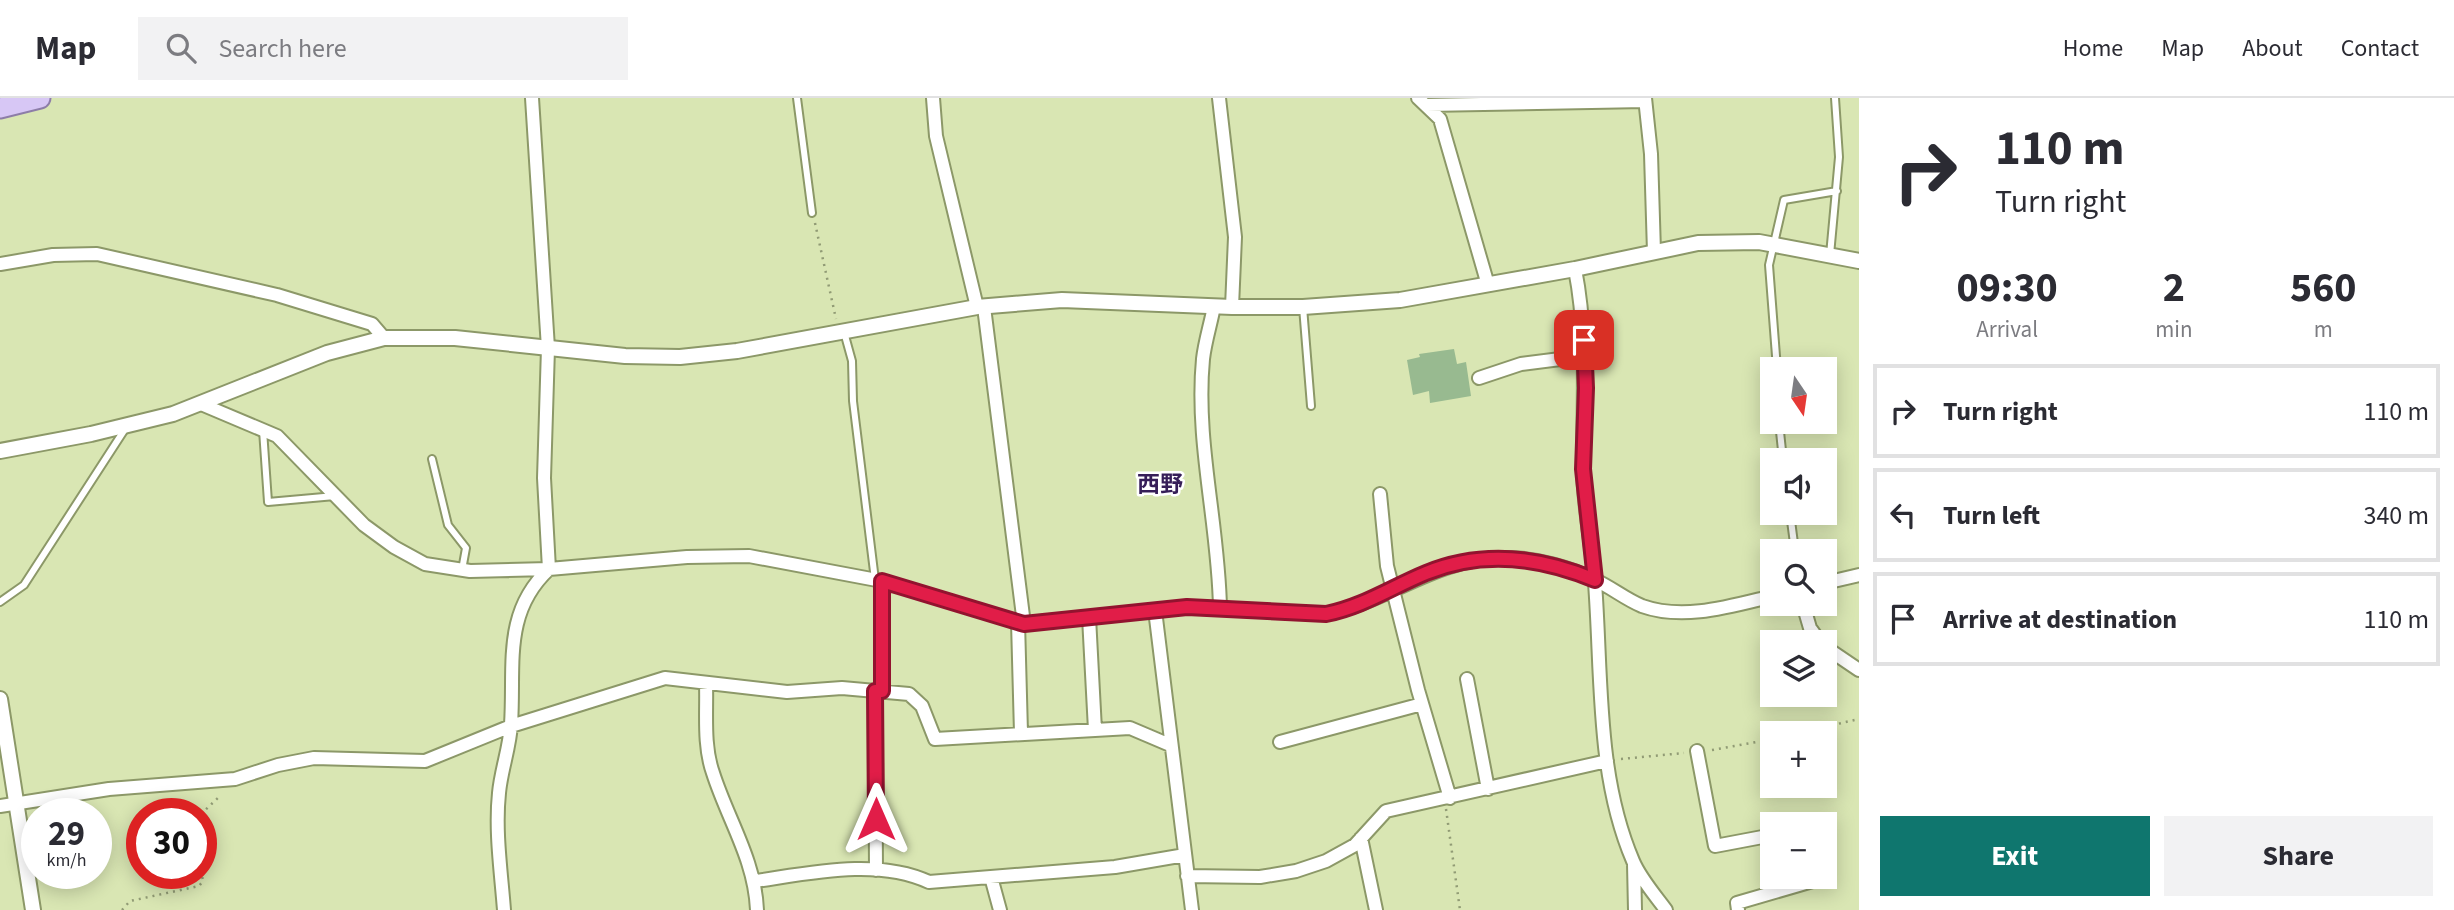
<!DOCTYPE html>
<meta charset="utf-8">
<style>
body{margin:0;font-family:"Source Sans 3","Noto Sans JP",sans-serif;background:#f2f2f3;color:#2b2b33;height:100vh;display:flex;flex-direction:column;font-size:26px;white-space:nowrap}
*{box-sizing:border-box;margin:0}
p{font-size:23px;color:#7c7c81}
.icon{flex:none;width:38px;height:38px;fill:none;stroke:currentColor;stroke-width:2;stroke-linecap:round;stroke-linejoin:round}
.map{position:relative;flex:1;overflow:hidden}
.drawer{display:flex;flex-direction:column;background:#fff;width:595px}
.drawer>*{flex:none}
.hud{background:#fff;color:#2b2b33;overflow:hidden}
.needle{width:46px;rotate:167deg}
.buttons{position:absolute;left:1760px;top:259px;display:grid;gap:14px}
.buttons a{display:grid;place-items:center;width:77px;height:77px;border-radius:0px;background:#fff;box-shadow:0 4px 18px #0003;font-size:35px}
.speed{position:absolute;left:21px;top:700px;display:flex;gap:14px;font-size:35px;font-weight:700;text-align:center}
.speed>*{display:grid;place-content:center;width:91px;height:91px;border-radius:50%;background:#fff;box-shadow:0 4px 18px #0003;line-height:1}
.speed small{font-size:18px;font-weight:400}
.speed .limit{border:10px solid #d22;background:#fff;color:#111}
.pin{position:absolute;display:grid;place-items:center;width:60px;height:60px;color:#fff;margin:-30px;border-radius:14px;box-shadow:0 4px 10px #0006}
.me{position:absolute;width:77px;margin:-38px;rotate:0deg;stroke-linejoin:round;filter:drop-shadow(0 0 5px #0008)}
.turn{display:flex;align-items:center;gap:24px;height:147px;padding:0 21px;font-size:32px}
.turn .icon{width:91px;height:91px;stroke-width:2.5}
.turn b{display:block;font-size:49px;line-height:60px}
.eta{display:flex;justify-content:space-evenly;align-items:center;height:119px;text-align:center}
.eta b{font-size:42px;font-weight:700;line-height:49px}
.action{display:flex;gap:14px;margin-top:auto;padding:14px 21px}
.action a{flex:1;height:80px;border-radius:0px;background:#0f766e;color:#fff;font-size:28px;font-weight:700;line-height:80px;text-align:center}
.action a+a{background:#f2f2f3;color:#2b2b33}
ul{padding:0;list-style:none}
li{display:flex;align-items:center;gap:21px;height:94px;margin:0 14px 10px;padding:0 7px;border:4px solid #e1e1e2;border-radius:0px}
li div{flex:1}
li b{display:block;font-size:26px}
li em{font-style:normal}
header{display:flex;align-items:center;gap:42px;box-sizing:border-box;height:98px;padding:0 35px;background:#fff;border-bottom:2px solid #e1e1e2}
header strong{font-size:33px}
nav{display:flex;gap:38px;margin-inline-start:auto;font-size:24px}
.search{width:490px;height:63px;background:#f2f2f3;display:flex;align-items:center;gap:18px;box-sizing:border-box;padding:0 24px;border-radius:0px;color:#7c7c81;font-size:26px}
main{display:flex;flex:1;min-height:0}
.map>svg:first-child{display:block}
.building{fill:#98ba90}
.lines{fill:none;stroke-linecap:round;stroke-linejoin:round}
.service-casing{stroke:#8c9868;stroke-width:10}
.minor-casing{stroke:#8c9868;stroke-width:16}
.tertiary-casing{stroke:#8c9868;stroke-width:18}
.primary-casing{stroke:#8d7da8;stroke-width:23}
.path{stroke:#919b75;stroke-width:2.5;stroke-dasharray:2 5;stroke-linecap:butt}
.service{stroke:#fff;stroke-width:6}
.minor{stroke:#fff;stroke-width:12}
.tertiary{stroke:#fff;stroke-width:14}
.primary{stroke:#d7c7f5;stroke-width:19}
.route-casing{stroke:#92132f;stroke-width:18}
.route{stroke:#e11d48;stroke-width:12}
.labels{text-anchor:middle;dominant-baseline:central;stroke-width:5;stroke-linejoin:round;paint-order:stroke}
.quarter-label{font-size:23px;font-weight:bold;fill:#361e58;stroke:#fff}
</style>
<header>
<strong>Map</strong>
<div class="search"><svg class="icon" aria-label="search" viewBox="0 0 24 24"><circle cx="10" cy="10" r="6"/><path d="M15 15l6 6"/></svg>Search here</div>
<nav><a>Home</a><a>Map</a><a>About</a><a>Contact</a></nav>
</header>
<main>
<div class="map">
<svg width="1859" height="812" viewBox="0 0 1859 812">
<rect width="100%" height="100%" fill="#d9e6b3"/>
<path class="building" d="M1454 251 1457 266 1466 264 1471 298 1430 305 1429 293 1413 297 1407 262 1420 259 1419 256Z"/>
<g class="lines">
<defs>
<path id="service" d="M797 0 812 115
M1830 157 1839 59 1835 0
M1303 209 1311 308
M844 234 852 263 853 303 875 482
M1777 271 1769 167 1784 102 1837 93
M1779 324 1783 362
M263 332 268 404 335 398
M432 361 448 427 466 450 462 472
M1790 415 1795 453
M0 504 24 487 125 331"/>
<path id="minor" d="M933 0 936 38 977 209
M1219 0 1235 139 1232 209
M1418 0 1440 21 1488 187
M1645 0 1651 56 1654 154
M1427 7 1645 3
M0 166 53 157 97 156 277 197 372 226 384 240
M1575 171C1588 237 1583 302 1583 368 1583 407 1592 446 1595 485 1602 577 1596 677 1633 763 1640 780 1655 797 1666 812
M1214 208C1211 225 1205 243 1203 261 1195 344 1219 428 1220 511
M984 209 1024 526
M1479 280 1521 266 1584 258
M201 306 277 338 364 427 394 449 425 466 470 473 549 471 687 459 749 458 882 483 1024 526 1187 509 1326 516C1392 503 1434 459 1507 460 1536 460 1569 469 1595 482 1611 489 1625 501 1642 508 1684 523 1731 508 1773 498
M1380 396 1387 468 1418 592 1450 700
M882 483V593
M1825 485 1859 477
M1803 506 1810 530 1820 544
M1155 512 1192 812
M1089 519 1095 632
M1018 524 1021 635
M1825 549 1859 572
M1467 581 1488 691
M706 585C707 614 703 647 713 675 728 722 755 762 757 812
M875 593 876 772
M1280 644 1422 606
M1697 653 1715 748 1773 737
M0 708 109 691 235 681 278 667 314 660 425 663 511 628 665 580 787 594 842 590 909 596 922 608 935 641 1130 630 1170 647
M1361 740 1376 812
M1634 766 1635 812
M1187 778 1260 779 1296 773 1326 763 1355 747 1386 713 1607 663
M991 779 1000 812
M756 783C811 775 877 760 929 784L1115 769 1185 757
M504 812C501 773 495 733 499 695 501 672 510 649 511 626 515 568 502 515 549 471L544 380 548 250 532 0
M1738 812 1737 805 1816 782 1815 779"/>
<path id="tertiary" d="M0 353 91 336 173 316 327 255 384 240H455L625 258 680 259 737 253 977 209 1062 202 1232 209H1303L1400 202 1575 171 1698 145 1759 144 1859 163
M0 601 33 812"/>
<path id="primary" d="M0 10 40 0"/>
</defs>
<use href="#service" class="service-casing"/>
<use href="#minor" class="minor-casing"/>
<use href="#tertiary" class="tertiary-casing"/>
<use href="#primary" class="primary-casing"/>
<path class="path" d="M815 125 836 221
M1798 635 1859 621
M1712 652 1773 641
M1621 661 1684 655
M1446 711 1460 812
M201 716 221 697
M122 812 130 803 199 788 203 783 201 772"/>
<use href="#service" class="service"/>
<use href="#minor" class="minor"/>
<use href="#tertiary" class="tertiary"/>
<use href="#primary" class="primary"/>
</g>
<g class="lines">
<defs>
<path id="route" d="M876 721 875 593H882V483L1024 526 1187 509 1326 516C1362 509 1392 489 1426 475 1482 452 1540 459 1595 482L1583 371 1586 290 1584 242"/>
</defs>
<use href="#route" class="route-casing"/>
<use href="#route" class="route"/>
</g>
<g class="labels">
<g class="quarter-label">
<text x="1160" y="386">西野</text>
</g>
</g>
</svg>
<div class="buttons">
<a><svg class="needle" viewBox="-14 -14 28 28"><path d="M0-13l5 13h-10z" fill="#e53935"/><path d="M0 13l5-13h-10z" fill="#7c7c81"/></svg></a>
<a><svg class="icon" aria-label="sound" viewBox="0 0 24 24"><path d="M4 9h4l5-4v14l-5-4H4zM17 9q2 3 0 6"/></svg></a>
<a><svg class="icon" aria-label="search" viewBox="0 0 24 24"><circle cx="10" cy="10" r="6"/><path d="M15 15l6 6"/></svg></a>
<a><svg class="icon" aria-label="layers" viewBox="0 0 24 24"><path d="M12 4l9 5-9 5-9-5zM3 14l9 5 9-5"/></svg></a>
<a>+</a>
<a>−</a>
</div>
<div class="speed"><div>29<small>km/h</small></div><div class="limit">30</div></div>
<div class="pin" style="left:1584px;top:242px;background:#d93025"><svg class="icon" aria-label="arrive" viewBox="0 0 24 24"><path d="M6 21V4h12l-3 4 3 4H6"/></svg></div>
<svg class="me" style="left:876px;top:721px" viewBox="-20 -20 40 40"><path d="M0-17L14 15 0 8-14 15z" fill="#e11d48" stroke="#fff" stroke-width="4"/></svg>
</div>
<section class="drawer">
<div class="hud">
<div class="turn"><svg class="icon" aria-label="right" viewBox="0 0 24 24"><path d="M7 20v-9h11M14 6l5 5-5 5"/></svg><div><b>110 m</b>Turn right</div></div>
</div>
<div class="eta">
<div><b>09:30</b><p>Arrival</p></div>
<div><b>2</b><p>min</p></div>
<div><b>560</b><p>m</p></div>
</div>
<ul>
<li><svg class="icon" aria-label="right" viewBox="0 0 24 24"><path d="M7 20v-9h11M14 6l5 5-5 5"/></svg><div><b>Turn right</b></div><em>110 m</em></li>
<li><svg class="icon" aria-label="left" viewBox="0 0 24 24"><path d="M17 20v-9H6M10 6l-5 5 5 5"/></svg><div><b>Turn left</b></div><em>340 m</em></li>
<li><svg class="icon" aria-label="arrive" viewBox="0 0 24 24"><path d="M6 21V4h12l-3 4 3 4H6"/></svg><div><b>Arrive at destination</b></div><em>110 m</em></li>
</ul>
<div class="action"><a>Exit</a><a>Share</a></div>
</section>
</main>
